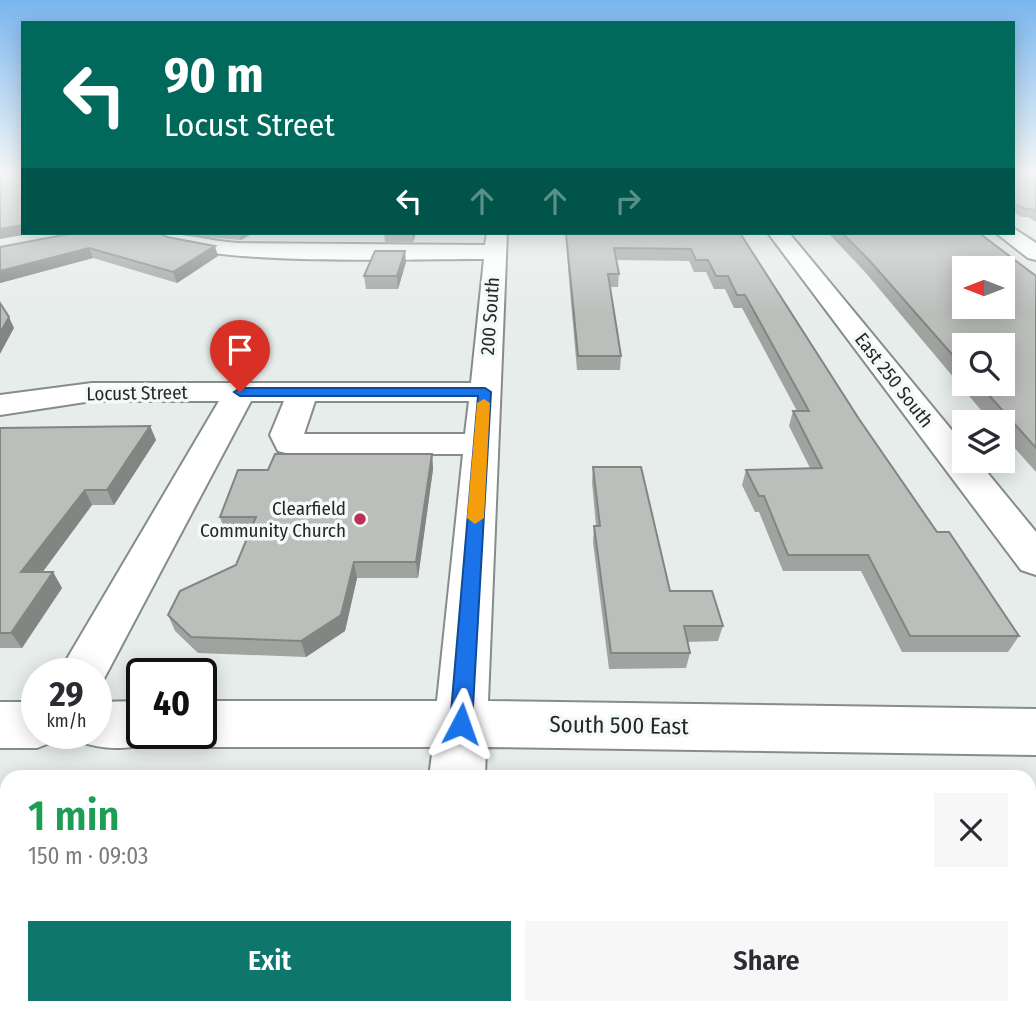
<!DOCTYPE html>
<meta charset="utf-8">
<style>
body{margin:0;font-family:"Fira Sans Condensed",sans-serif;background:#f7f7f7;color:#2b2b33;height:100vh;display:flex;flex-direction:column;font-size:26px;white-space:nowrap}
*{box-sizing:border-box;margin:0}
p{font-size:23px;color:#7c7c81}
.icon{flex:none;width:38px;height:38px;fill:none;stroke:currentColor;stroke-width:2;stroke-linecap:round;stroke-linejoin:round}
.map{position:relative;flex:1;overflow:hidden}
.sheet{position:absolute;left:0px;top:770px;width:1036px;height:245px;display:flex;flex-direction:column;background:#fff;border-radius:21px 21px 0 0;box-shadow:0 4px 18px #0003}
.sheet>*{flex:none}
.hud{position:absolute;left:21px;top:21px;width:994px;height:214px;border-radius:0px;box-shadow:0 4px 18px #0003;background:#00695c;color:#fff;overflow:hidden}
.needle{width:46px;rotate:270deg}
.controls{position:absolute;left:952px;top:256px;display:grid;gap:14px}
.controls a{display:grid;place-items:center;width:63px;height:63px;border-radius:0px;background:#fff;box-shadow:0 4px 18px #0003;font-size:35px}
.speed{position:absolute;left:21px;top:658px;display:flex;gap:14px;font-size:35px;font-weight:700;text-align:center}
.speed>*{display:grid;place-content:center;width:91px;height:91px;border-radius:50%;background:#fff;box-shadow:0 4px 18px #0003;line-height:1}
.speed small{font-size:18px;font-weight:400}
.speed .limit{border:4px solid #111;border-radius:10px;background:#fff;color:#111}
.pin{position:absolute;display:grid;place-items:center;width:60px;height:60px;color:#fff;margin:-72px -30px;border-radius:50% 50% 50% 0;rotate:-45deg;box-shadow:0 0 7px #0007}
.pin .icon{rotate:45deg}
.me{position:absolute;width:77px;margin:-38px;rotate:4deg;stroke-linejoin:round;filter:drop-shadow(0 0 5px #0008)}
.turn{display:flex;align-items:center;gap:24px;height:147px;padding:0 28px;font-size:32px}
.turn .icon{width:91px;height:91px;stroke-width:2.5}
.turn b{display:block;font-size:49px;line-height:60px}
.lanes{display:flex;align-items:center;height:66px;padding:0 28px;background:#0003;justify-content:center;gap:35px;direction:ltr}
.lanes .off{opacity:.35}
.round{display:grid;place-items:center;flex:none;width:74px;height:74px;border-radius:0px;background:#f7f7f7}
.summary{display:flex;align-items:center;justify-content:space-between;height:119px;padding:0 28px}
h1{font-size:42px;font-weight:600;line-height:52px;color:#1e9e55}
.action{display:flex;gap:14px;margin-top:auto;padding:14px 28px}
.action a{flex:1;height:80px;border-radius:0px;background:#0f766e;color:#fff;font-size:28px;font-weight:600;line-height:80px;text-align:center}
.action a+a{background:#f7f7f7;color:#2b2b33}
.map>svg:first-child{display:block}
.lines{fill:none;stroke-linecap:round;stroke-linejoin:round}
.minor-casing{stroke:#868c8b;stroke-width:4}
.minor{fill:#fff;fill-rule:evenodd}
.wall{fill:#a1a3a1;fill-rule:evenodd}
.shaded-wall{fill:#838583}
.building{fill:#bbbebb;stroke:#838583;stroke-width:2;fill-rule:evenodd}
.route{fill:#1a73e8;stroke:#114b97;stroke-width:2}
.slow{fill:#f59e0b}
.poi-dot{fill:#be2f59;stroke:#f4faf8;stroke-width:2.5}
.labels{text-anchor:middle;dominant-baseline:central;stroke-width:7;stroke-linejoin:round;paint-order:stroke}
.street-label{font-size:19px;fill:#262828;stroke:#f4faf8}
.poi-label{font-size:19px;fill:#262828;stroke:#f4faf8;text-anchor:end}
.near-street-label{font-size:23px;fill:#262828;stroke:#f4faf8}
</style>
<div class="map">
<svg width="1036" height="1015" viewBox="0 0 1036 1015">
<rect width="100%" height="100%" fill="#e7edeb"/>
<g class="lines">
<defs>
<path id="minor" d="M1013 228 1036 243V260L1028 258 996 233H1013Z
M151 233C180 232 209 241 238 243L485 245 487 233H507L488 701 1036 709V755L486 747 485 777H429L433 747H201L183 740 179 733H201V701H437L463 454H290L278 451 270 435 284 401H251L99 688 96 689V674H58L219 401H92L0 415V395L92 383H471L484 259C431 258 176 269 151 233ZM315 401H469L465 434H304Z
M768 233H789L964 445V460H977L1036 532V575L1021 570Z
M142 701V733H164L160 740C134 750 104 751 78 741L74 733H96V702Z
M0 702H37V733H59L55 741 37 748H0Z
M406 1008H476L475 1015H405Z"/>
</defs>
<use href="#minor" class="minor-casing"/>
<use href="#minor" class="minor"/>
</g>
<path class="wall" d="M1013 172H1036V222L1028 217H1022L1013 212Z
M164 233H253L241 240Z
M384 233H416L413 242H385Z
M565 233H740L859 419 937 532 1019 636 1008 652H902L861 571H783L759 512H755L742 485 746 470 810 468 789 426 793 411H797L742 308H734L725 289H714L706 272H694L689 261 616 260 619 274 618 287H610L621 356 620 370H577Z
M828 233H979L1036 276V472L1003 435V422H991L865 272ZM964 345 1003 383H964Z
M167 237 218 256 177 283 93 258 0 283V247Z
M406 262 398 289H366L364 276Z
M150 426 156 440 114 505H92L42 572H53L62 588 22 648H0V428Z
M432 454 433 469 418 578H357L345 631 306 657 198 653 175 631 168 615 236 565 250 532H225L220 517 268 470Z
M593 467 670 591 723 626 718 641 687 642 690 653 686 668 609 669 593 542 594 526H596L592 482Z
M1029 861 1036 863V1015H1025L1024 1008H1029Z
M75 1008H141L78 1010Z
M668 1008H806L809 1015H671Z"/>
<path class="shaded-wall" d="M23 225V233H35L0 239V229Z
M240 233H253L241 240Z
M412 233H416L413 242Z
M215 246 218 256 177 283 173 272Z
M89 248 93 258 0 283V271Z
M405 251 406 262 398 289 397 276Z
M9 317 14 328 0 354V333Z
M150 426 156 440 114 505 107 490Z
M432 454 433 469 418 578 416 562Z
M85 490 92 505 31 588 21 572Z
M354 562 357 578 345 631 306 657 301 641Z
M53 572 62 588 22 648 11 633Z
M5 835 7 838V871L0 884V843Z
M255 1008H265L264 1015H253Z"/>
<path class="building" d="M0 172H23V225L0 229Z
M1013 172H1036V212L1031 209H1025L1013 203Z
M74 233H159L167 237 215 246 173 272 89 248 0 271V247Z
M566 233H740L859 419 937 532H949L1019 636H910L868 555H788L764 496H759L746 470 822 468 793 411H809L745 295H737L728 276H716L708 260H696L691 249 614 248 619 274H608L621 356H578Z
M842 233H979L1036 276V448L978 383H1003V345H964V368L869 260ZM964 268H1003V306H964Z
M375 251H405L397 276H364Z
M0 303 9 317 0 333Z
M150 426 107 490H85L21 572H53L11 633H0V428Z
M275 454H432L416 562H354L341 615 301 641 191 637 168 615 180 591 236 565 256 517H220L238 470H268Z
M593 467H641L670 591H712L723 626H684L690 653H611L594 526H600Z
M0 835H5L0 843Z
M1029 861 1036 863V948L1029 922Z
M142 1008H255L253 1015H139Z
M682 1008H806L809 1015H684Z"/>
<linearGradient id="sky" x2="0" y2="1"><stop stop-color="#79b6ef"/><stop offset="0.55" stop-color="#f4f7f6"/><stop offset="1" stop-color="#f4f7f6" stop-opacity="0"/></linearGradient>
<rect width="1036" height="314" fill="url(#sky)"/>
<path class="route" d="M485 388 491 392 472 724 469 730 461 733 453 730 450 724 478 396H240L234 392 240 388Z"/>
<path class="slow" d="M484 399 490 403 484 518 475 524 467 518 477 403Z"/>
<circle class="poi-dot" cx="360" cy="519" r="7"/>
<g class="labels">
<g class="street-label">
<text transform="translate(490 316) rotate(-86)">200 South</text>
<text transform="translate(894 380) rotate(52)">East 250 South</text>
<text transform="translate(137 393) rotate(-1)">Locust Street</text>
</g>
<g class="poi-label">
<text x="346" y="508">Clearfield<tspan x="346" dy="22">Community Church</tspan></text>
</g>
<g class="near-street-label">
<text transform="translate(619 725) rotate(1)">South 500 East</text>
</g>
</g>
</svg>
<div class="controls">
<a><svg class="needle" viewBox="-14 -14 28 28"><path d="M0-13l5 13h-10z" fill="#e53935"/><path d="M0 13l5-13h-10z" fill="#7c7c81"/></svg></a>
<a><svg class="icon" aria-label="search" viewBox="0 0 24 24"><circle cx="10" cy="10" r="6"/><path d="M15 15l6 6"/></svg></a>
<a><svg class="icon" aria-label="layers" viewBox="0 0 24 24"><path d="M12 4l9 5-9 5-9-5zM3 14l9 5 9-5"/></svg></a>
</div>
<div class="speed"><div>29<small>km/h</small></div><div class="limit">40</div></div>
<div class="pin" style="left:240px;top:392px;background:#d93025"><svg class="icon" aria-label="arrive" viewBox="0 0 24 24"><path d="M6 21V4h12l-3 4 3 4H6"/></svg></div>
<svg class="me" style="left:461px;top:724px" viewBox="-20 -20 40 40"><path d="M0-17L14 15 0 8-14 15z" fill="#1a73e8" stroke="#fff" stroke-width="4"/></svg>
<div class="hud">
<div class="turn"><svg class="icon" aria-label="left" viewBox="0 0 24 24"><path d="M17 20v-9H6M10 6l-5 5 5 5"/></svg><div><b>90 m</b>Locust Street</div></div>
<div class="lanes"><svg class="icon" aria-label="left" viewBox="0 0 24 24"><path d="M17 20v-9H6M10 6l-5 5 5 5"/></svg><svg class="icon off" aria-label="ahead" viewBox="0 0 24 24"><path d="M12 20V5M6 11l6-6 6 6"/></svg><svg class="icon off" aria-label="ahead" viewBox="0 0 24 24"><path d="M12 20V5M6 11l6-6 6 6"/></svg><svg class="icon off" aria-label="right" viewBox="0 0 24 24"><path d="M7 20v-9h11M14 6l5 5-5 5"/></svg></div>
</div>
<section class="sheet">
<div class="summary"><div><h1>1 min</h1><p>150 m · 09:03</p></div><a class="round"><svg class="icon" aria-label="close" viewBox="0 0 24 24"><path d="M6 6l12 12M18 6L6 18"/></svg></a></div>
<div class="action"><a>Exit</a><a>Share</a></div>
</section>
</div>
